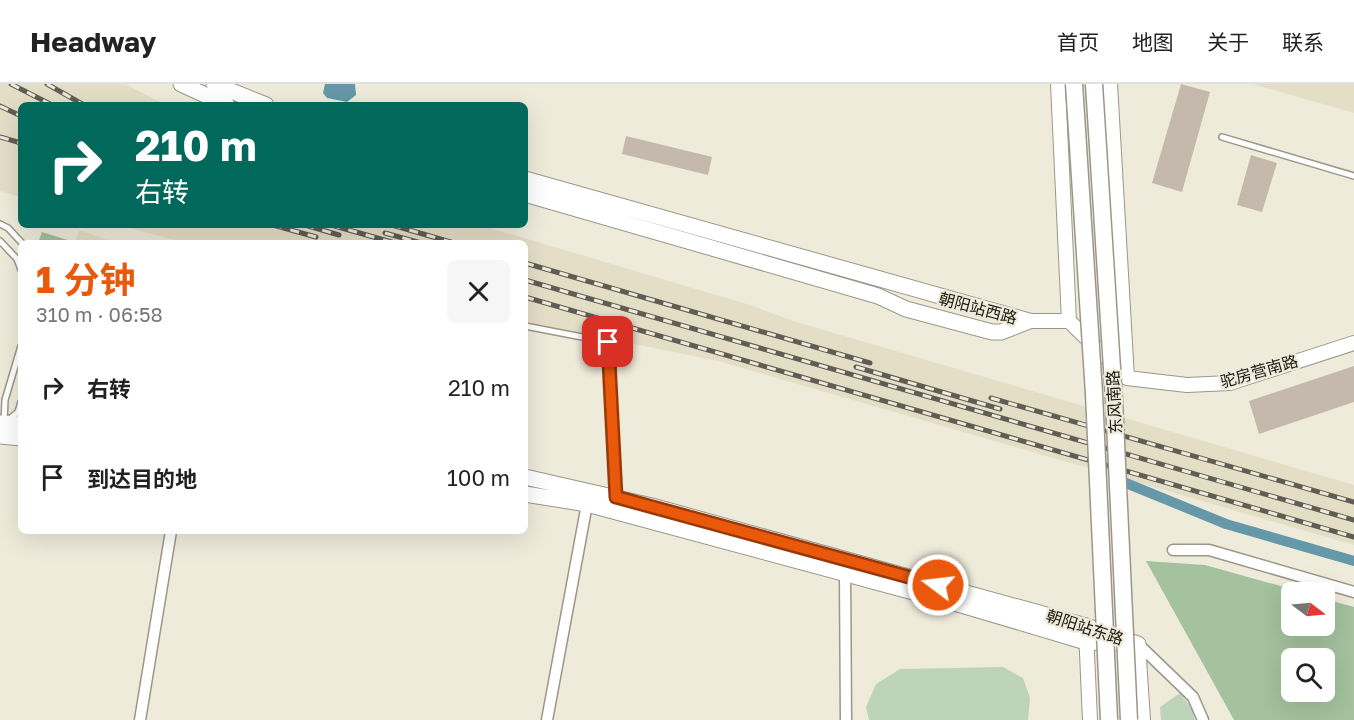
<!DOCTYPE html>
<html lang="zh">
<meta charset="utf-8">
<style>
body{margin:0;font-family:"Golos Text","Noto Sans SC",sans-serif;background:#f6f6f6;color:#222;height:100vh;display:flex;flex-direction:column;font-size:22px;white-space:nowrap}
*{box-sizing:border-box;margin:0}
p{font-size:20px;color:#767676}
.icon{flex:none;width:33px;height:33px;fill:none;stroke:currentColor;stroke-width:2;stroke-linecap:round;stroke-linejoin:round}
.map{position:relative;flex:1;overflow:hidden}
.drawer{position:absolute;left:18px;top:156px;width:510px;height:294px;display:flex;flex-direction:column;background:#fff;border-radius:9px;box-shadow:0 6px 24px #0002}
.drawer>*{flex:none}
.banner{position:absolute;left:18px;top:18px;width:510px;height:126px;border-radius:9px;box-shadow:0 6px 24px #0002;background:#00695c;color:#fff;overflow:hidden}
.needle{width:39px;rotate:106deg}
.fabs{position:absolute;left:1281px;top:498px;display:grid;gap:12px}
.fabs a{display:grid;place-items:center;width:54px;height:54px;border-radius:9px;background:#fff;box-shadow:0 6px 24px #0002;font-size:30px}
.pin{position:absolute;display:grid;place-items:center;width:51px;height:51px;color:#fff;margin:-26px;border-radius:12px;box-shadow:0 3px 9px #0006}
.me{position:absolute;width:66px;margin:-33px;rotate:285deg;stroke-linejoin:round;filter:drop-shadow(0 0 4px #0008)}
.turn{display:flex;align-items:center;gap:21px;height:126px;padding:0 18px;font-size:27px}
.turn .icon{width:78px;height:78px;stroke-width:2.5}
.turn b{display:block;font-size:42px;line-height:51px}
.round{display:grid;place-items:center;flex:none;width:63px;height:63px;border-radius:9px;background:#f6f6f6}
.summary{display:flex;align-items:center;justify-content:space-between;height:102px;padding:0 18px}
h1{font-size:36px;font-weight:700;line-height:45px;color:#ea580c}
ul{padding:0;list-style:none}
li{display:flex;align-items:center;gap:18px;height:90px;padding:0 18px}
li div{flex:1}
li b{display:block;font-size:22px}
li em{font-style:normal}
header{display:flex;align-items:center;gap:36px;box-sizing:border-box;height:84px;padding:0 30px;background:#fff;border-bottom:2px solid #e0e0e0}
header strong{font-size:28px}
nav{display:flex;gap:33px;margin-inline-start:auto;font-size:21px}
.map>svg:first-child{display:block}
.built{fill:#e5dec7}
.green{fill:#bed4ba}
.forest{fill:#a4c29e;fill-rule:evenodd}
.water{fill:#6598a8}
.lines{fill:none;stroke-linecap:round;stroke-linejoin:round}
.canal{stroke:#6598a8;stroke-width:10}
.building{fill:#c5b8ad}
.service-casing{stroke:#9b9788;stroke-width:8}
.minor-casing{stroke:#9b9788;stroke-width:13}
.tertiary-casing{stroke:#9b9788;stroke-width:16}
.secondary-casing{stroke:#9b9788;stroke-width:17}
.service{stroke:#fff;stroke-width:5}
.minor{stroke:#fff;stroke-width:10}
.tertiary{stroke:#fff;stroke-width:14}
.secondary{stroke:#fff;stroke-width:15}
.rail-casing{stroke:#605e54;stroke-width:5}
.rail{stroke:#efebdb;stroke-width:3;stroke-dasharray:9;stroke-linecap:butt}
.primary-bridge-casing{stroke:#9b9788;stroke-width:19;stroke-linecap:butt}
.primary-bridge{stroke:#fff;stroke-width:16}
.route-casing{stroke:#983908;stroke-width:15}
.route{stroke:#ea580c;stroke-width:10}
.labels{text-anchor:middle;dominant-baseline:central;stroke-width:4.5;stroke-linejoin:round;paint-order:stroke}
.street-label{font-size:16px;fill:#17150f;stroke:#efebdb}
</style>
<header>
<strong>Headway</strong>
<nav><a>首页</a><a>地图</a><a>关于</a><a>联系</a></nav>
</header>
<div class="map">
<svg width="1354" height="636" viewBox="0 0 1354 636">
<rect width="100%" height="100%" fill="#efebdb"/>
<path class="built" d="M0 0H125L166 21H21V113L0 107Z
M1252 0H1354V29Z
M120 141H480L750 221 793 237 1354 401V461L718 277 525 238V159H184Z
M79 146 117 159H75Z"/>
<path class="green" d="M1003 583 1023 594 1030 614 1028 636H869L866 623 876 600 900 585Z
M1180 609 1192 624 1195 636H1161L1160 623Z"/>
<path class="forest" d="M42 148 74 158V159H38Z
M1146 477 1205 481 1302 508H1292V542H1324L1325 515 1354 523V636H1234ZM1292 574H1324V608H1292Z"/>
<path class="water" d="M325 0H355L356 11 347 18 327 14 323 9Z"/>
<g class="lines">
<path class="canal" d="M1116 395 1226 440 1354 477"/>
</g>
<path class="building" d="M1181 0 1210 8 1182 108 1152 99Z
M626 52 712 73 708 91 622 70Z
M1251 71 1277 79 1262 128 1237 121Z
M1354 282V318L1259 350 1249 317Z"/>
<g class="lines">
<defs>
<path id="service" d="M1222 53 1354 92
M0 140 8 144 22 159
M0 157 17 175 21 186
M525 242 608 258 616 412
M7 337 18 328 21 318
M4 338 5 316 21 262"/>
<path id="minor" d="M1173 466H1209L1354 508
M845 489 846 636
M1138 560 1193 613 1203 636
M140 636 171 447
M547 636 587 420"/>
<path id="tertiary" d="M1058 0 1069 237
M1110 0 1127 294
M1029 237H1069L1115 282
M1127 294 1187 301 1230 299 1354 259
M1086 547 1090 636
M1138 560 1143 636"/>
<path id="secondary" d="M181 0 227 21
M214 0 266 21
M525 95 1029 237
M525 110 878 212 906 225 992 248H1001L1029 237
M0 339 21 340
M0 352 21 354
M525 393 652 422 1086 542 1138 560
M525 410 587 420 965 522 1086 558 1117 559"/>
</defs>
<use href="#service" class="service-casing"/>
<use href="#minor" class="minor-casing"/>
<use href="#tertiary" class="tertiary-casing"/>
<use href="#secondary" class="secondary-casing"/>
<use href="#service" class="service"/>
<use href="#minor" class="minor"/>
<use href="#tertiary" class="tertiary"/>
<use href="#secondary" class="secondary"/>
<defs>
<path id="rail" d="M11 0 52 21
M47 0 84 21
M0 22 21 32
M0 53 21 59
M273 141 316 153
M305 141 339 151
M331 141 395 159
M392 141 454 159
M385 149 421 159
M525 179 870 279
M525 196 1354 436
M525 213 1354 453
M856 283 1000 325
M991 314 1354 418"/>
</defs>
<use href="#rail" class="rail-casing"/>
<use href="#rail" class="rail"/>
<defs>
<path id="primary-bridge" d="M1074 0 1094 310 1109 636
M1094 0 1114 316 1129 636"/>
</defs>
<use href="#primary-bridge" class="primary-bridge-casing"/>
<use href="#primary-bridge" class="primary-bridge"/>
</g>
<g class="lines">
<defs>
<path id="route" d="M608 258 616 413 938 501"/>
</defs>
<use href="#route" class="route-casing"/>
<use href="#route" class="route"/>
</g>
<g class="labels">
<g class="street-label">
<text transform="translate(978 224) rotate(15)">朝阳站西路</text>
<text transform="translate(1259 287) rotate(-16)">驼房营南路</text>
<text transform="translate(1114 318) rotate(-93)">东风南路</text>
<text transform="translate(1085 543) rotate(18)">朝阳站东路</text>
</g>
</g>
</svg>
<div class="fabs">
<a><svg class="needle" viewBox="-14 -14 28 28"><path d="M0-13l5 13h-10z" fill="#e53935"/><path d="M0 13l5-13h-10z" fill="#767676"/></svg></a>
<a><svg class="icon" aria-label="search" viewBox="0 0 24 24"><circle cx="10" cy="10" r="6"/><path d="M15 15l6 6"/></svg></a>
</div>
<div class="pin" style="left:608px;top:258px;background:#d93025"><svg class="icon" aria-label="arrive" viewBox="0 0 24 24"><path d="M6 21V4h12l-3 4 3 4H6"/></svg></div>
<svg class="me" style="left:938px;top:501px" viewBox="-20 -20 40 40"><circle r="17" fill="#ea580c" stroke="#fff" stroke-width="3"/><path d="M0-11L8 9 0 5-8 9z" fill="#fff"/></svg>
<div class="banner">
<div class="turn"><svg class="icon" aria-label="right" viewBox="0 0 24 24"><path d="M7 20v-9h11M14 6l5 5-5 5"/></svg><div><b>210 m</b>右转</div></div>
</div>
<section class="drawer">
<div class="summary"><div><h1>1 分钟</h1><p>310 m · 06:58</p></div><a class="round"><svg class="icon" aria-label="close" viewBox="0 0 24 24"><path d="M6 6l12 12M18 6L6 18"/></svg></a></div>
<ul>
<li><svg class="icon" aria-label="right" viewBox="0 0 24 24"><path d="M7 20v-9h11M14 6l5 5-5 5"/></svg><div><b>右转</b></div><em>210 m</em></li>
<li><svg class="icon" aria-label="arrive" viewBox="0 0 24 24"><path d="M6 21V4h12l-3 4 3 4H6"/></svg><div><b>到达目的地</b></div><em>100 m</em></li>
</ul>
</section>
</div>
